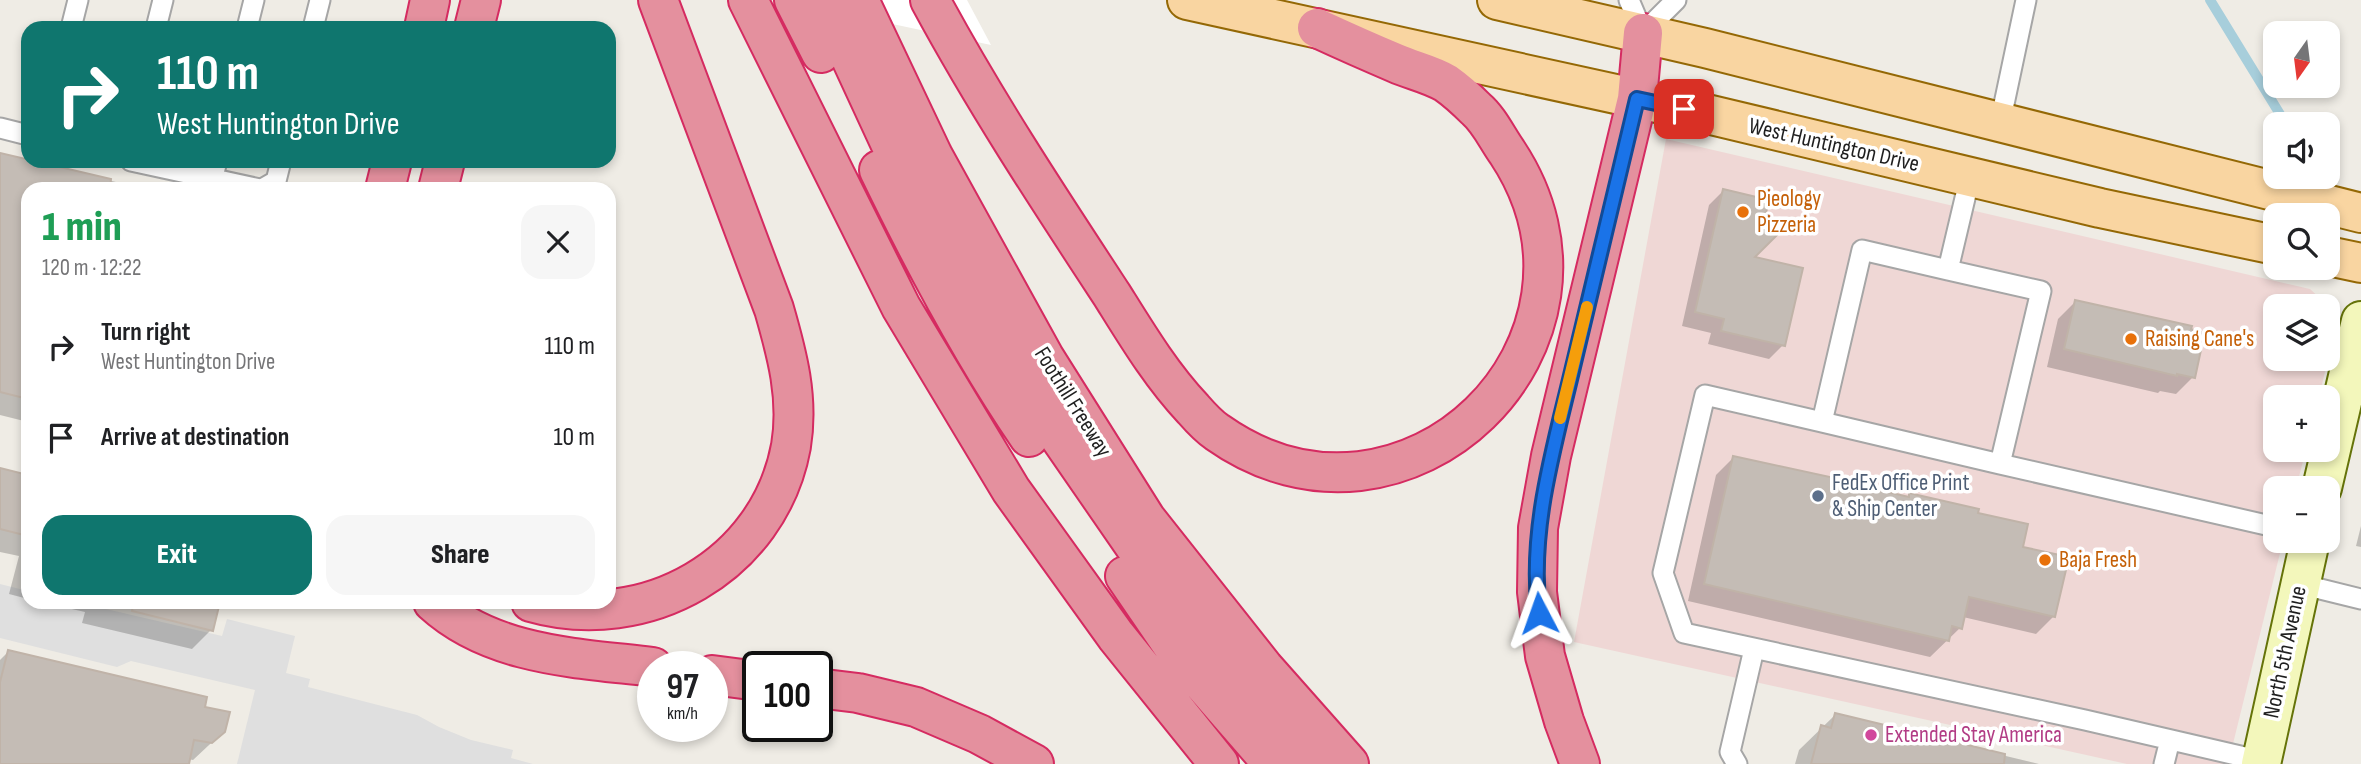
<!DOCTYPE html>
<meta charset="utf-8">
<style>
body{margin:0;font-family:"Sofia Sans Condensed",sans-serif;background:#f6f6f6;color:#202124;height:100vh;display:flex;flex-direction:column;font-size:26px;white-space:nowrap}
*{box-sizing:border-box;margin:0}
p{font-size:23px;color:#757577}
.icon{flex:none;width:38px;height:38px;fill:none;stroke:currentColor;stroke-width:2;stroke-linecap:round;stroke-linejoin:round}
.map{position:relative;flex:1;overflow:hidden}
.side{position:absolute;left:21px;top:182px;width:595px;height:427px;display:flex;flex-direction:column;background:#fff;border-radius:21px;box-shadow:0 4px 10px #0003}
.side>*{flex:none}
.banner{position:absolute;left:21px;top:21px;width:595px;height:147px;border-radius:21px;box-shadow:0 4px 10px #0003;background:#0f766e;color:#fff;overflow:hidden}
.needle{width:46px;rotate:194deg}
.tools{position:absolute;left:2263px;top:21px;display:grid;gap:14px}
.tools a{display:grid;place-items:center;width:77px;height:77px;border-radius:14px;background:#fff;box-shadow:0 4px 10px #0003;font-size:35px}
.speed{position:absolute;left:637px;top:651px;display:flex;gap:14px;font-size:35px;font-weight:700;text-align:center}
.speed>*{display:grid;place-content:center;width:91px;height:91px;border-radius:50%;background:#fff;box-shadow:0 4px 10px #0003;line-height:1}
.speed small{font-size:18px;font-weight:400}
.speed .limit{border:4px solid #111;border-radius:10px;background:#fff;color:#111}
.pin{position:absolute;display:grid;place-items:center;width:60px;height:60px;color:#fff;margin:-30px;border-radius:14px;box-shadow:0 4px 10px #0006}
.me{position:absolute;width:77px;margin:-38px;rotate:356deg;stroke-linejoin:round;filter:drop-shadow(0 0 5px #0008)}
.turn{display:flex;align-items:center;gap:24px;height:147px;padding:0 21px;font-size:32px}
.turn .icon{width:91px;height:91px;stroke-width:2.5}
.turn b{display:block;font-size:49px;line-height:60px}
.round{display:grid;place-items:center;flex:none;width:74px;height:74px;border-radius:21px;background:#f6f6f6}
.summary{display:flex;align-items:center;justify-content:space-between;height:119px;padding:0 21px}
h1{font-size:42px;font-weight:800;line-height:52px;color:#1e9e55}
.button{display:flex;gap:14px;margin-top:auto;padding:14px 21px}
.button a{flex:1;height:80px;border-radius:21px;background:#0f766e;color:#fff;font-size:28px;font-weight:800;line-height:80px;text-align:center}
.button a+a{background:#f6f6f6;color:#202124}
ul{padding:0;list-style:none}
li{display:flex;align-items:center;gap:21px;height:91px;padding:0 21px}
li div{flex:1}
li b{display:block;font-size:26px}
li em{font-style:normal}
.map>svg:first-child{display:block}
.commercial{fill:#efd7d5}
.parking{fill:#dfdfdf}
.pier{fill:#fff}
.shadow{fill:#0003}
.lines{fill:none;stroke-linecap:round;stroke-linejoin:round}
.stream{stroke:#a7cedb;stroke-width:10}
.building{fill:#c4bcb5;stroke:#c0b3a8;stroke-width:2}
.lane-casing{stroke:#a6a6a6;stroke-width:23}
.secondary-casing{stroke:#657309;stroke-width:42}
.primary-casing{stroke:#946805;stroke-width:42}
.highway-casing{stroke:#d52b61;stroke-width:42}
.lane{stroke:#fff;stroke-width:19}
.secondary{stroke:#f3f7bb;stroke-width:38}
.primary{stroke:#f9d5a1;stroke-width:38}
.highway{stroke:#e4909e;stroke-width:38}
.route-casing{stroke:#114b97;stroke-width:18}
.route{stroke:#1a73e8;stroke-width:12}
.slow{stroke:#f59e0b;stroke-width:12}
.food-dot{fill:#e8710a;stroke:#fff;stroke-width:2.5}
.service-dot{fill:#5c6f8a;stroke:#fff;stroke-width:2.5}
.hotel-dot{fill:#d1479c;stroke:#fff;stroke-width:2.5}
.labels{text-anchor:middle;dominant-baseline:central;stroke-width:7;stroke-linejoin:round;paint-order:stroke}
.street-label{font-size:23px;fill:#1f1f1f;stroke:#fff}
.food-label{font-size:23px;fill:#c56008;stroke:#fff;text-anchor:start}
.service-label{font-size:23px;fill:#4e5e75;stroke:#fff;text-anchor:start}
.hotel-label{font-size:23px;fill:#b23c85;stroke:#fff;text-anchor:start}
</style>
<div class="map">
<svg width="2361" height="764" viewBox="0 0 2361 764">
<rect width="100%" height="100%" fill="#efece5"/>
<path class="commercial" d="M1666 139 2310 289 2323 301 2325 306H2275V359H2328V311L2334 334 2319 397H2275V450H2306L2296 488H2275V541H2283L2228 764H2127L1574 642Z"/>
<path class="parking" d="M0 584 28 591V602H76L222 636 227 619 295 636 286 673 310 679 308 687 417 715 439 727 471 740 513 750 511 758 533 764H237L255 690 131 661 117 667 0 638Z"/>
<path class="pier" d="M792 0H967L991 45 869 19Z"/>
<path class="shadow" d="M0 155 146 189H28V422L0 415Z
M1723 191 1783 345 1769 359 1708 344 1711 333 1682 326 1709 205Z
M2076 301 2193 377 2176 394 2160 391 2158 393 2047 367 2058 319Z
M1733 458 1907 498 1910 495 1976 514 2021 548 2054 616 2036 634 1963 617 1960 628 1930 657 1688 601 1716 475Z
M0 470 28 477V599L9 594 19 556 0 552Z
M2361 526V547L2356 546Z
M41 602H218L211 630 192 649 82 623 85 612Z
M8 652 203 708 224 731 193 760 188 759 187 764H0V660Z
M1835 715 2039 764H1795L1799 750Z"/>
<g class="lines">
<path class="stream" d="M2210 0 2286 124"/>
</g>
<path class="building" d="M0 153 111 179 110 189H28V399L0 392Z
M1723 189 1769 200 1766 213 1782 230 1755 257 1803 268 1785 346 1721 331 1724 319 1695 312Z
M2075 300 2192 326 2191 329 2201 332 2198 349 2201 350 2195 378 2177 374V376L2064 349Z
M1733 456 1853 482V484L1909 497V493L1979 509 1978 513 2028 524 2023 547 2069 557 2055 617 1969 597 1962 629 1952 626 1949 641 1704 584Z
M0 468 28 475V536L0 529Z
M133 602H220L213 631 132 611Z
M8 650 207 697 205 707 230 712 225 732 212 743 194 740 189 764H0V682Z
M1835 713 2005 754 2004 764H1811L1821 725 1831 728Z"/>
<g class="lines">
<defs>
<path id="lane" d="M1629 0 1643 33 1676 0
M71 28 78 0
M156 28 163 0
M247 28 254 0
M313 28 320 0
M2000 123 2026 0
M0 128 28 135
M131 161 260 189
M1970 177 1948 270 2041 291 2000 464 2275 527
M212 180 217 161
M262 189 276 181 281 161
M1948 270 1862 250 1822 422 1705 395 1663 573 1684 633 2085 720 2262 761
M1822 422 2000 464
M2300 584 2361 599
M1737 764 1730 752 1754 649
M2164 764 2170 740"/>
<path id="secondary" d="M2322 488 2361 321
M2261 764 2310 541"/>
<path id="primary" d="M1187 0 1707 114 2100 208 2275 245
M1497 0 1705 48 2361 213
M2328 256 2361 263"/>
<path id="highway" d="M748 0 901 307 1011 490 1116 636 1219 764
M794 0 821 53
M824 0 892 147 1047 419 1161 584 1263 712 1310 764
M859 0 933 156 1044 357 1146 519 1264 668 1349 764
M930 0C985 102 1049 199 1112 295 1137 335 1161 375 1193 409 1200 417 1208 426 1217 432 1405 565 1633 342 1507 152 1497 138 1489 120 1476 109 1467 100 1456 90 1446 83 1431 74 1412 70 1396 63 1370 52 1343 40 1317 28
M424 28 430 0
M474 28 481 0
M879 170C923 261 972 354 1029 437
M385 189 392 161
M438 189 445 161
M1125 576 1181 658 1273 764
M433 602C492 656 578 658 653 667
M531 602C645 635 769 566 791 446 799 398 787 354 774 309L658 0
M712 675 758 681
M817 688 858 693 916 707 979 734 1034 764
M1580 764 1564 721 1545 656 1537 592 1538 528 1551 456 1637 99 1643 33"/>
</defs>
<use href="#lane" class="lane-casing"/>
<use href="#secondary" class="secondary-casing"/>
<use href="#primary" class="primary-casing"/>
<use href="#highway" class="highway-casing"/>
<use href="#lane" class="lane"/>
<use href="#secondary" class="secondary"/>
<use href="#primary" class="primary"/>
<use href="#highway" class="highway"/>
</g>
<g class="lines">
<defs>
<path id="route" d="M1539 613C1529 529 1554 448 1573 367 1594 278 1616 188 1637 99L1684 109"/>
</defs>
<use href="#route" class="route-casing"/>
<use href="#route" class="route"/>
<path class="slow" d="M1560 418 1587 307"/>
</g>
<g class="food-dot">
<circle cx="1743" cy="212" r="7"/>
<circle cx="2131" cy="339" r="7"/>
<circle cx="2045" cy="560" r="7"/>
</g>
<circle class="service-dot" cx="1818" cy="496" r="7"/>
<circle class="hotel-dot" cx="1871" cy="735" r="7"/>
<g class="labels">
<g class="street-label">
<text transform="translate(1834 145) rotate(13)">West Huntington Drive</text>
<text transform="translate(1073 402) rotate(58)">Foothill Freeway</text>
<text transform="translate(2285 652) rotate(-78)">North 5th Avenue</text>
</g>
<g class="food-label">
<text x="1757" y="199">Pieology<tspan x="1757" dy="26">Pizzeria</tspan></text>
<text x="2145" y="339">Raising Cane's</text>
<text x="2059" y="560">Baja Fresh</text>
</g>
<g class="service-label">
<text x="1832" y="483">FedEx Office Print<tspan x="1832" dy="26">&amp; Ship Center</tspan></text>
</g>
<g class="hotel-label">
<text x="1885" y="735">Extended Stay America</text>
</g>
</g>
</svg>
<div class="tools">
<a><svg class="needle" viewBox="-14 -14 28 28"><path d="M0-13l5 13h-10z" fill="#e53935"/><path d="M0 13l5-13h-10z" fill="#757577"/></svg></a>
<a><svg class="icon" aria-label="sound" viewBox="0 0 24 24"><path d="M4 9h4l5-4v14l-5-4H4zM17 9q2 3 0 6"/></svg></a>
<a><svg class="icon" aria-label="search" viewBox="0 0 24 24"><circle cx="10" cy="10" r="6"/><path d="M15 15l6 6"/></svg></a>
<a><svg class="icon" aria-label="layers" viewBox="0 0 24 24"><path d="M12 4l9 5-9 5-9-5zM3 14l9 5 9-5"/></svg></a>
<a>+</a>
<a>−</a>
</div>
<div class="speed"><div>97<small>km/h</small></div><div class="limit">100</div></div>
<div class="pin" style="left:1684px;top:109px;background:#d93025"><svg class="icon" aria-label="arrive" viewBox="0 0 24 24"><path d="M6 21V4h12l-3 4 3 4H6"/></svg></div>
<svg class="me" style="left:1539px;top:613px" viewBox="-20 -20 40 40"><path d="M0-17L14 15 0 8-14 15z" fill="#1a73e8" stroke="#fff" stroke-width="4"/></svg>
<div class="banner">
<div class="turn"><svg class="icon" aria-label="right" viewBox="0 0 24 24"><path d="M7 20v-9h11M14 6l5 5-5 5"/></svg><div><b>110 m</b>West Huntington Drive</div></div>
</div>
<section class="side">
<div class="summary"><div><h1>1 min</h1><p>120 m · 12:22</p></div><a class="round"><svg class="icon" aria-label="close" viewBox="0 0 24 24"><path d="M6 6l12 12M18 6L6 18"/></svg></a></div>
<ul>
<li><svg class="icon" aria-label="right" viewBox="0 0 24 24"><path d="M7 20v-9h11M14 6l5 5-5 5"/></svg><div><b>Turn right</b><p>West Huntington Drive</p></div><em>110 m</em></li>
<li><svg class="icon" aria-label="arrive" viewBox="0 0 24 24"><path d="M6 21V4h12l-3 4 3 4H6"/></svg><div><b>Arrive at destination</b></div><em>10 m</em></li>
</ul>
<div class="button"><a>Exit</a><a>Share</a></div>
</section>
</div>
